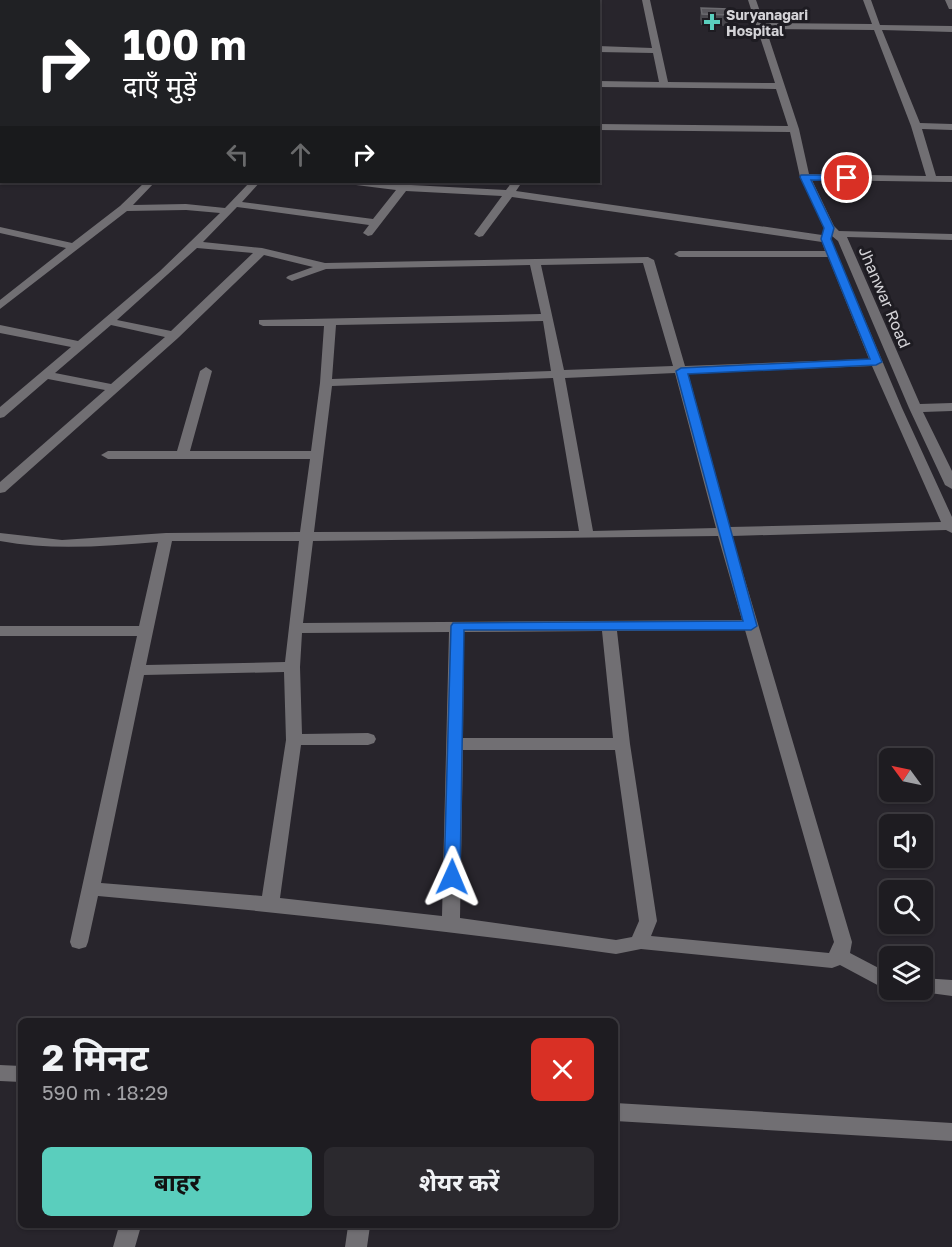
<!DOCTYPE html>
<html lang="hi">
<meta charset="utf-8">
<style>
body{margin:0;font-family:"Golos Text","Noto Sans Devanagari",sans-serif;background:#2b292e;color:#f1f3f6;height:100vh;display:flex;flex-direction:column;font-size:22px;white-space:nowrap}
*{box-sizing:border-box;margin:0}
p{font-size:20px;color:#a1a1a5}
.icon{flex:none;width:33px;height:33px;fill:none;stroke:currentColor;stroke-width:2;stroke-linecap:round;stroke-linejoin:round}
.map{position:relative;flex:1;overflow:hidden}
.sheet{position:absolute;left:18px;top:1018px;width:600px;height:210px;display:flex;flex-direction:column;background:#1e1c21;border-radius:9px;box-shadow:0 2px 4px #0004,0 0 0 2px #3c3a3f}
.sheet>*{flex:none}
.top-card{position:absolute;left:0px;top:0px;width:600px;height:183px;box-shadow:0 2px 4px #0004,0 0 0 2px #3c3a3f;background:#202124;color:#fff;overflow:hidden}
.needle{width:39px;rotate:303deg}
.buttons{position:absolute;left:879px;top:748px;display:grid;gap:12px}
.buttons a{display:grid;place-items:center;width:54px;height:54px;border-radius:9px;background:#1e1c21;box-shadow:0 2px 4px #0004,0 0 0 2px #3c3a3f;font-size:30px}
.pin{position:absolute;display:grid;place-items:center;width:51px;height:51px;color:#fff;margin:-26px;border:3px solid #fff;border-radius:50%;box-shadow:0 2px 6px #0007}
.me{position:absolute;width:66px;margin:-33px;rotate:1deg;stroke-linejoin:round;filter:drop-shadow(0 0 4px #0008)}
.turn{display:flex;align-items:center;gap:21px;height:126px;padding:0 24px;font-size:27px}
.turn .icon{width:78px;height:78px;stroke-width:2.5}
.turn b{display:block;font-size:42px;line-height:51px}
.lanes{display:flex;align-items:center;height:57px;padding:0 24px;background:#0003;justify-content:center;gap:30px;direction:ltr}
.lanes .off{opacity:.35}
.round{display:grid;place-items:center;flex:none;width:63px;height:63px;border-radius:9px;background:#2b292e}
.head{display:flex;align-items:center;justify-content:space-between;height:102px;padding:0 24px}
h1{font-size:36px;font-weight:700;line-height:45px}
.cta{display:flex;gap:12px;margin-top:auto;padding:12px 24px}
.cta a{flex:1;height:69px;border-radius:9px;background:#5acebd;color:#111;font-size:24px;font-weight:700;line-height:69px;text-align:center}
.cta a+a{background:#2b292e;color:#f1f3f6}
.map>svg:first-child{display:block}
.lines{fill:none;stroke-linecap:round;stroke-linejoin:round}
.minor{fill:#716f73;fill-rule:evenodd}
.wall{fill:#4a484e}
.building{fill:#59575d;stroke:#6c6b70;stroke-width:1.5}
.route{fill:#1a73e8;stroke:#114b97;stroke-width:1.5}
.poi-dot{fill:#5acebd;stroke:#1e1c22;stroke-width:2}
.labels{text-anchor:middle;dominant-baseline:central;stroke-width:6;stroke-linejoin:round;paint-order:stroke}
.far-poi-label{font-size:14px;font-weight:bold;fill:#d4d3d7;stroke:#1e1c22;text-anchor:start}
.street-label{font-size:16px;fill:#d4d3d7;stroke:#1e1c22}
</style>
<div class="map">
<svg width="952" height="1247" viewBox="0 0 952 1247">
<rect width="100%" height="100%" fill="#28252c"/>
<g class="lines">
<path class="minor" d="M205 0H214L204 2Z
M360 0H369L359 2Z
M438 0H447L437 2Z
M554 0H562L553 2Z
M642 0H650L668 82 775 83 748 0H756L764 23 872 24 863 0H871L880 25 952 26V32L882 30 920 123 952 124V130L922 129 936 176H952V182L812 180 834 226 839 231 952 234V240L847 237 920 404 952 403V411L923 412 952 471V489L945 485 909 408 838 241 832 236 831 239 902 408 952 517V533L946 530 732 536 852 942 850 953 890 974V990H892L883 988 840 965 832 968 641 949 616 954C444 930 271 911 98 896L88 942 86 947 79 949 72 947 70 942 137 636H0V626H139L158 542C105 546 53 551 0 541V533L62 540 166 533 300 532 310 459H108L101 455 108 451H177L200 371 206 367 212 371 190 451H311L320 383 324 326H263L259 324V320L541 314 530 265 326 269 292 281 286 278 288 276 313 267 264 255 178 338 5 492 0 493V482L105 390 48 379 4 417 0 418V407L71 347 0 333V325L78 341 160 271 220 213 186 210 127 211 0 309V300L66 248 0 233V227L72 243 120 206 145 182H155L133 205 186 204 225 208 250 182H260L242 202 373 219 396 190 356 185 351 182 401 185 403 182H413L411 185 506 190 512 182H522L516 191 822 235 824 228 800 177 790 132 598 130V124L788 126 776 89 598 87V81L659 82 653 53 598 52V46L652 48ZM766 29 874 30 911 126 926 176 809 174 799 129ZM406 191 502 196 474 234 479 237 483 236 512 197 822 242 825 251H679L674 254 679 257H828L869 359 685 366 654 260 648 257 325 263 262 248 203 242 237 207 369 225 363 233 368 236 372 235ZM197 248 253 253 171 331 117 320ZM643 263 673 366 564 370 541 265ZM543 321 551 371 332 379 336 325ZM111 325 165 337 111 384 55 373ZM872 366 941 522 730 527 688 373ZM675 373 716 528 593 531 565 378ZM553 378 579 531 314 532 332 386ZM718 536 742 620 303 623 313 541ZM172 541H299L285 662 146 665ZM745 630 834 942 829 953 651 936 657 921 630 744 617 631ZM602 631 613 738H463L464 632ZM449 632 442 916 280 898 301 745H368L374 743 376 739 374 735 368 733 302 734 300 667 302 633ZM284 672 286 740 262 896 101 883 144 675ZM463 750H615L639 921 632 937 616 940 460 918Z
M945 0H952V9H949Z
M0 1 3 2 2 6H0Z
M0 39H2V45H0Z
M0 91H2V97H0Z
M0 126H2V132H0Z
M0 168H2V174H0Z
M922 978 952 980V996L915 991 922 990Z
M0 1065 21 1066V1082L0 1081Z
M615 1103 952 1123V1141L615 1121Z
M119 1226H141L135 1247H113Z
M348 1226H370L367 1247H345Z"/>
</g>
<path class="wall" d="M701 8 729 15 728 26 701 25 700 19Z"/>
<path class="building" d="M701 8 729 9V15L702 14Z"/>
<path class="route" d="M801 175H847L852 178 847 181 811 180 834 228 831 239 882 362 876 365 688 374 757 626 751 630H464L460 877 458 881H446L444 877 451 626 453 623 743 621 676 371 681 368 870 359 821 239 824 228 800 177Z"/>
<path class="poi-dot" d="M709 13h6v6h6v6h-6v6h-6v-6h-6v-6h6z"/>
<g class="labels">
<g class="far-poi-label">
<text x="726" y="14">Suryanagari<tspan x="726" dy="16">Hospital</tspan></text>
</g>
<g class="street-label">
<text transform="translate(885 297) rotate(67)">Jhanwar Road</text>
</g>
</g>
</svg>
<div class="buttons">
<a><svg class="needle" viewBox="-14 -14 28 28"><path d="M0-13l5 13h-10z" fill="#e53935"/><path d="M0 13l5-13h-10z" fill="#a1a1a5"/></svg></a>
<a><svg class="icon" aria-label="sound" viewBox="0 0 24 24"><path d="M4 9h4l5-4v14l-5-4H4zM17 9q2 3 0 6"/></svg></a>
<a><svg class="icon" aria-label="search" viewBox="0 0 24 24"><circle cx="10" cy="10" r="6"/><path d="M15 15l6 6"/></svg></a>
<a><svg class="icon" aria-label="layers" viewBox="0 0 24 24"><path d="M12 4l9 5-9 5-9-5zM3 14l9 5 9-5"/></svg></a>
</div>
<div class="pin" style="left:847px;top:178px;background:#d93025"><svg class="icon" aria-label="arrive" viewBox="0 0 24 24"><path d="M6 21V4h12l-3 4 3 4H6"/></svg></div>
<svg class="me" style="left:452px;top:877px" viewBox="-20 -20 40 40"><path d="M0-17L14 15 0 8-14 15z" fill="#1a73e8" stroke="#fff" stroke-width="4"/></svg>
<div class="top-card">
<div class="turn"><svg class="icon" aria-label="right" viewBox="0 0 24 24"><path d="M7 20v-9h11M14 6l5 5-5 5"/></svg><div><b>100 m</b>दाएँ मुड़ें</div></div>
<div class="lanes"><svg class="icon off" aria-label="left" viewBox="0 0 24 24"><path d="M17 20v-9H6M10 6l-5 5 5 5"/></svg><svg class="icon off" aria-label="ahead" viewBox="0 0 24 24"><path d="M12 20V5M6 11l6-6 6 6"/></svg><svg class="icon" aria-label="right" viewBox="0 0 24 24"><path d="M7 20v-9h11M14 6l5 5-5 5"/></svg></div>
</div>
<section class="sheet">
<div class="head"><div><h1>2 मिनट</h1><p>590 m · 18:29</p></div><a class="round" style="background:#d93025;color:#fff"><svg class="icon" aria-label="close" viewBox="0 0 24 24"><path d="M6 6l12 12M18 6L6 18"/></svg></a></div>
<div class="cta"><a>बाहर</a><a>शेयर करें</a></div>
</section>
</div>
